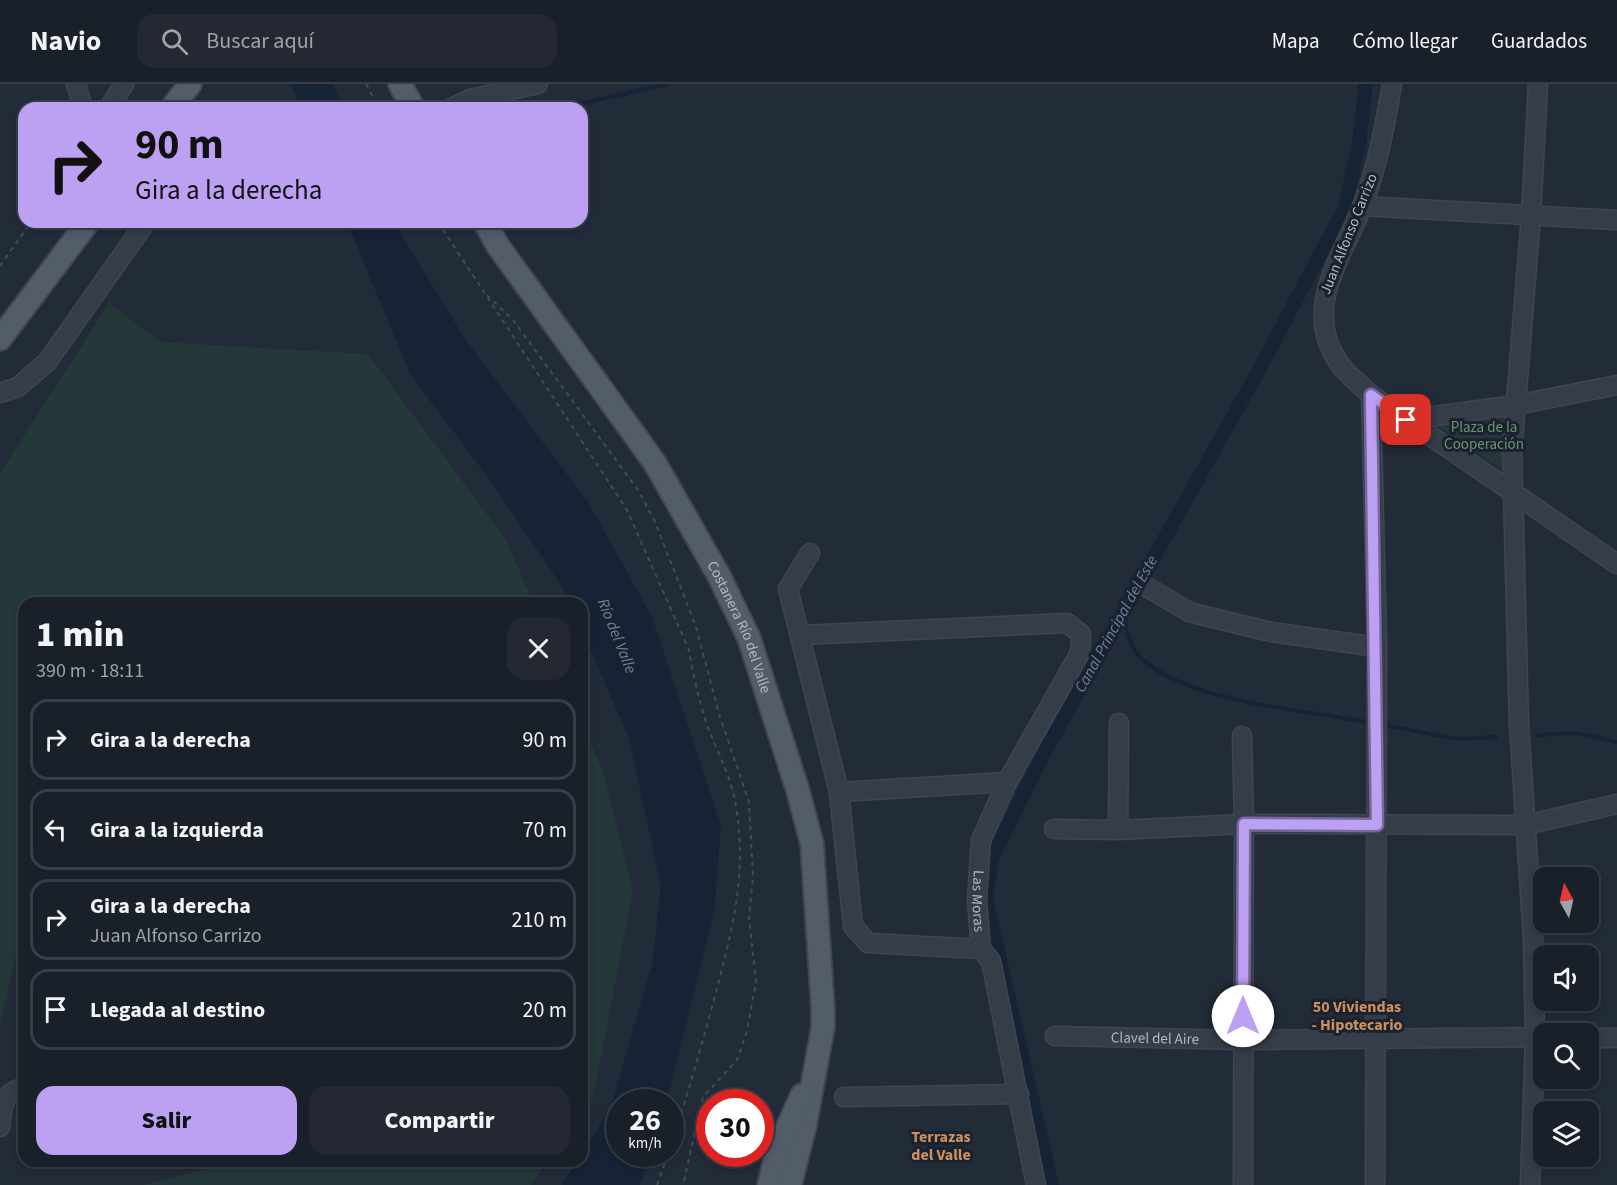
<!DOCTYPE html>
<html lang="es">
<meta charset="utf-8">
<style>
body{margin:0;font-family:"Source Sans 3",sans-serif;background:#232832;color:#f1f3f6;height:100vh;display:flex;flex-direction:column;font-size:22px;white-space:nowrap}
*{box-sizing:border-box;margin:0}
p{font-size:20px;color:#9fa3a8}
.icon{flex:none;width:33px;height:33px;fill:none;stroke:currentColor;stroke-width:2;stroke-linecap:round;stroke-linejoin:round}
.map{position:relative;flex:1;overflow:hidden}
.details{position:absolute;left:18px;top:513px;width:570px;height:570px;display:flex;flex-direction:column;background:#1a202a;border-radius:18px;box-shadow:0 3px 9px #0003,0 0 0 2px #383e47}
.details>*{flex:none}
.banner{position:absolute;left:18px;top:18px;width:570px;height:126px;border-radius:18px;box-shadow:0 3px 9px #0003,0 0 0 2px #383e47;background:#bca0f2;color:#111;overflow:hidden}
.needle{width:39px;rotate:352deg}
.tools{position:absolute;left:1533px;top:783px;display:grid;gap:12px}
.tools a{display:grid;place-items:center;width:66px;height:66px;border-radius:12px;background:#1a202a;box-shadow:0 3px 9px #0003,0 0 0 2px #383e47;font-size:30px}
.speed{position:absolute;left:606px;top:1005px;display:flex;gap:12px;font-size:30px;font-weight:700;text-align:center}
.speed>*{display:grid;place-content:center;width:78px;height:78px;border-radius:50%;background:#1a202a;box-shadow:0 3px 9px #0003,0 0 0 2px #383e47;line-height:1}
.speed small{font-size:15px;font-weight:400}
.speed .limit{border:9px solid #d22;background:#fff;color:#111}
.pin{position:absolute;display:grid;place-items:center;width:51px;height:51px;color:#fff;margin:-26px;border-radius:12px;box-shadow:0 3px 9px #0006}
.me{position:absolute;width:66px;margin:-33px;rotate:0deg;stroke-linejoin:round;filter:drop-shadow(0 0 4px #0008)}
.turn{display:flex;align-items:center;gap:21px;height:126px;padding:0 18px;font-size:27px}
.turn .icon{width:78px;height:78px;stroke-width:2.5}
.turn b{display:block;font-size:42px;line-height:51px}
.round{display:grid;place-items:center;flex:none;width:63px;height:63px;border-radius:18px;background:#232832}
.summary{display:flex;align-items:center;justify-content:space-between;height:102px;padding:0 18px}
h1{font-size:36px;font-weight:800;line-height:45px}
.cta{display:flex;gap:12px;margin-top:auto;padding:12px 18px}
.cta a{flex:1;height:69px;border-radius:18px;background:#bca0f2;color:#111;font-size:24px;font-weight:800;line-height:69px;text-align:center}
.cta a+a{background:#232832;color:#f1f3f6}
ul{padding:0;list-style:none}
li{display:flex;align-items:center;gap:18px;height:81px;margin:0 12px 9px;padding:0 6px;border:3px solid #383e47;border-radius:18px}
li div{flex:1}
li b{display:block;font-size:22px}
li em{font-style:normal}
header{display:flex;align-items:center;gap:36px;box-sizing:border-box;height:84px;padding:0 30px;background:#1a202a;border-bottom:2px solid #383e47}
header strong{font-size:28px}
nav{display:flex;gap:33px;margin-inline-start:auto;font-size:21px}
.search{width:420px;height:54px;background:#232832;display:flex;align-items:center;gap:15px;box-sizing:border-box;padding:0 21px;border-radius:18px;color:#9fa3a8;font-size:22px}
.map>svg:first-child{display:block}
.green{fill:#243739}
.water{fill:#162335}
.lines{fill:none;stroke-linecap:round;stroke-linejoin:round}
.stream{stroke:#162335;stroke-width:4}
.canal{stroke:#162335;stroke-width:14}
.minor-casing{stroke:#3f4652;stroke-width:21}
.major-casing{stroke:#3f4652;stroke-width:26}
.path{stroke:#3c5051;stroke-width:2;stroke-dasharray:4.5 4.5;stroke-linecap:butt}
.minor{stroke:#353d49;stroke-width:18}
.major{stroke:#535c69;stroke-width:22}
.route-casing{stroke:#7a689d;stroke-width:15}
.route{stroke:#bca0f2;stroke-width:10}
.labels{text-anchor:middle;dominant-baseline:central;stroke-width:6;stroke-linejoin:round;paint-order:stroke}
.street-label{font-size:15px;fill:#b0b8c5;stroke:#1b222d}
.park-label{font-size:15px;fill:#689572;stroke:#1b222d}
.water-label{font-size:16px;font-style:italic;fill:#6a82a3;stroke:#1b222d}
.neighbourhood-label{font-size:16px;font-weight:bold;fill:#cf9060;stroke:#1b222d}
</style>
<header>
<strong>Navio</strong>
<div class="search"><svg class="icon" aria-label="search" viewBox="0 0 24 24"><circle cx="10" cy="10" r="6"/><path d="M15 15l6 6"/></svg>Buscar aquí</div>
<nav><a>Mapa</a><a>Cómo llegar</a><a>Guardados</a></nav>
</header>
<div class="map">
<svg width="1617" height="1101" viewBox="0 0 1617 1101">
<rect width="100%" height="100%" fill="#222b38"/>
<path class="green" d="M109 219 161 258 368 270 507 457 533 519H24V860L19 861 0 939V389Z
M1505 331 1501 385 1433 339Z
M582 638 603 688 633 806 593 1015 582 1030Z
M237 1077H548L531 1101H143Z"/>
<path class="water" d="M291 0H333L343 24H301Z
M347 138H394L465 255 588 418 652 533 721 742 714 829 666 1018H620V1070H652L640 1101H562L577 1077H582V1069L611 1023 652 880 661 803 629 654 582 547V519H570L563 504 487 392 410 290Z"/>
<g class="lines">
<path class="stream" d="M561 24 668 0
M1122 529C1126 545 1129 563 1142 575 1191 619 1301 625 1366 638
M1389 642 1458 655 1496 653
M1537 651 1576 649 1617 658"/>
<path class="canal" d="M1052 1101 986 815 992 774 1042 673 1259 286 1345 123 1359 59 1366 0"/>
<defs>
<g id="minor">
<path d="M76 0 83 24"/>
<path d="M1392 0C1385 41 1378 81 1363 120 1343 173 1301 224 1339 279 1347 291 1361 301 1371 311L1617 480"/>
<path d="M109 24 124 0"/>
<path d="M451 24 470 15 538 0"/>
<path d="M1362 122 1617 136"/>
<path d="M0 309 18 303 47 278 146 138"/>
<path d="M1371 311 1377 563 1375 1101"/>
<path d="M1406 336 1516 321 1617 301"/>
<path d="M810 469 788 505 839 708 853 842 868 859 981 865"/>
<path d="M1147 503 1189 528 1271 548 1377 563"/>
<path id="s1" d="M801 551 1067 539 1081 550 1080 569 1007 698 981 756 977 816 981 865 991 877 1036 1101"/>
<path d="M1242 652 1244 740 1243 1101"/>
<path d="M839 708 1007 698"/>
<path d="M1054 745 1118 746 1244 740 1525 741 1617 720"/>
<path d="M1118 746 1119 639"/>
<path id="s2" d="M1055 952 1242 956 1544 953"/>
<path d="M1588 954H1617"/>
<path d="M844 1013 1019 1010"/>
<path d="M0 1043C2 1025 2 1007 24 1004"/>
<path d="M1530 1101 1535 953 1533 854 1519 641 1512 368 1531 132 1538 0"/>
</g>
<g id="major">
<path d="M400 0 413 24"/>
<path d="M172 24 190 0"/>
<path id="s3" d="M485 138 498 162 655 379 719 492 749 554 798 707 812 760 823 925V943L805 1041 790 1101"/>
<path d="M0 255 88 138"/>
<path d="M769 1101 778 1064 802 1011"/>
</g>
</defs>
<use href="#minor" class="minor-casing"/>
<use href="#major" class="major-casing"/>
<path class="path" d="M366 0 379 24
M438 138 627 426 689 566C693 591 699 616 707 641 717 668 732 694 736 722 748 794 730 855 712 923 699 970 686 1017 670 1063
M0 182 31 138
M487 211 513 236 638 406 655 438 695 540 720 633 749 718 753 793 749 835 756 898 747 947 737 976 703 1013 683 1101
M657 1101 668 1070"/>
<use href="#minor" class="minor"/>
<use href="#major" class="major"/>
</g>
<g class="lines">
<defs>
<path id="route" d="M1243 932 1244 740 1377 741 1371 311 1406 336"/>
</defs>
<use href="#route" class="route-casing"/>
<use href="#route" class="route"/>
</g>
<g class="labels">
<g class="street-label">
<text transform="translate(1349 150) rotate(-68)">Juan Alfonso Carrizo</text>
<text stroke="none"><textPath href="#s3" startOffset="480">Costanera Río del Valle</textPath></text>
<text stroke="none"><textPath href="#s1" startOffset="576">Las Moras</textPath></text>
<text stroke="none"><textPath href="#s2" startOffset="100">Clavel del Aire</textPath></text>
</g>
<g class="park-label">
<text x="1484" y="343">Plaza de la<tspan x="1484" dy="17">Cooperación</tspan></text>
</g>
<g class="water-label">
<text transform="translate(1116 540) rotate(-61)">Canal Principal del Este</text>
<text transform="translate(617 552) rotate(68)">Río del Valle</text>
</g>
<g class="neighbourhood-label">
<text x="1357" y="923">50 Viviendas<tspan x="1357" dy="18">- Hipotecario</tspan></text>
<text x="941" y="1053">Terrazas<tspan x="941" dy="18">del Valle</tspan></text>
</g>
</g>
</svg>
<div class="tools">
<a><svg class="needle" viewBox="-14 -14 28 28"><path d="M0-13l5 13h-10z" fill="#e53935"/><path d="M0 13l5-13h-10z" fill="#9fa3a8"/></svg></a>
<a><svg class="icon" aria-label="sound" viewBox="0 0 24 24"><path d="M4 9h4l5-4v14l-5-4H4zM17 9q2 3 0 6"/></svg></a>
<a><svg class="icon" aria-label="search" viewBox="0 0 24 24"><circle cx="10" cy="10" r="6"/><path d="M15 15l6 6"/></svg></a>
<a><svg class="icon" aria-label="layers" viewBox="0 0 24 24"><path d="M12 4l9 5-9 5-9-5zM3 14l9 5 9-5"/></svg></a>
</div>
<div class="speed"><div>26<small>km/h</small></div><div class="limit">30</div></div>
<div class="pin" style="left:1406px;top:336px;background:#d93025"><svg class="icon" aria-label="arrive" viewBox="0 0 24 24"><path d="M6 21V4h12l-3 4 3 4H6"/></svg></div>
<svg class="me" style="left:1243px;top:932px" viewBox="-20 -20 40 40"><circle r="19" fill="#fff"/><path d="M0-13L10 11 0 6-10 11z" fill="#bca0f2"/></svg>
<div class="banner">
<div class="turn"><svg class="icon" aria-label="right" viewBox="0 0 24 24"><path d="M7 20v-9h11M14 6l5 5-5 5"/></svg><div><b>90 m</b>Gira a la derecha</div></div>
</div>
<section class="details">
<div class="summary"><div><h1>1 min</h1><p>390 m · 18:11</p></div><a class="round"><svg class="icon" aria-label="close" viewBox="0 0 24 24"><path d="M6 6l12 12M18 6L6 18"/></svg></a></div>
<ul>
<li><svg class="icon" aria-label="right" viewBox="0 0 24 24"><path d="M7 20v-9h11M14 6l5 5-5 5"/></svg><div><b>Gira a la derecha</b></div><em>90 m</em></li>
<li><svg class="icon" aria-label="left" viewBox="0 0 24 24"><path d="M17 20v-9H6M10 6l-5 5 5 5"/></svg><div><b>Gira a la izquierda</b></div><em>70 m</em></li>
<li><svg class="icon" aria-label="right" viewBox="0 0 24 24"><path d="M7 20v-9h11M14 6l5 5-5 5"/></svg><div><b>Gira a la derecha</b><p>Juan Alfonso Carrizo</p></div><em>210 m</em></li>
<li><svg class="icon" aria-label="arrive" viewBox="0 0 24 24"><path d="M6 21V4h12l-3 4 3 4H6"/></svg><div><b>Llegada al destino</b></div><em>20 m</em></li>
</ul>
<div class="cta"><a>Salir</a><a>Compartir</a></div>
</section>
</div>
